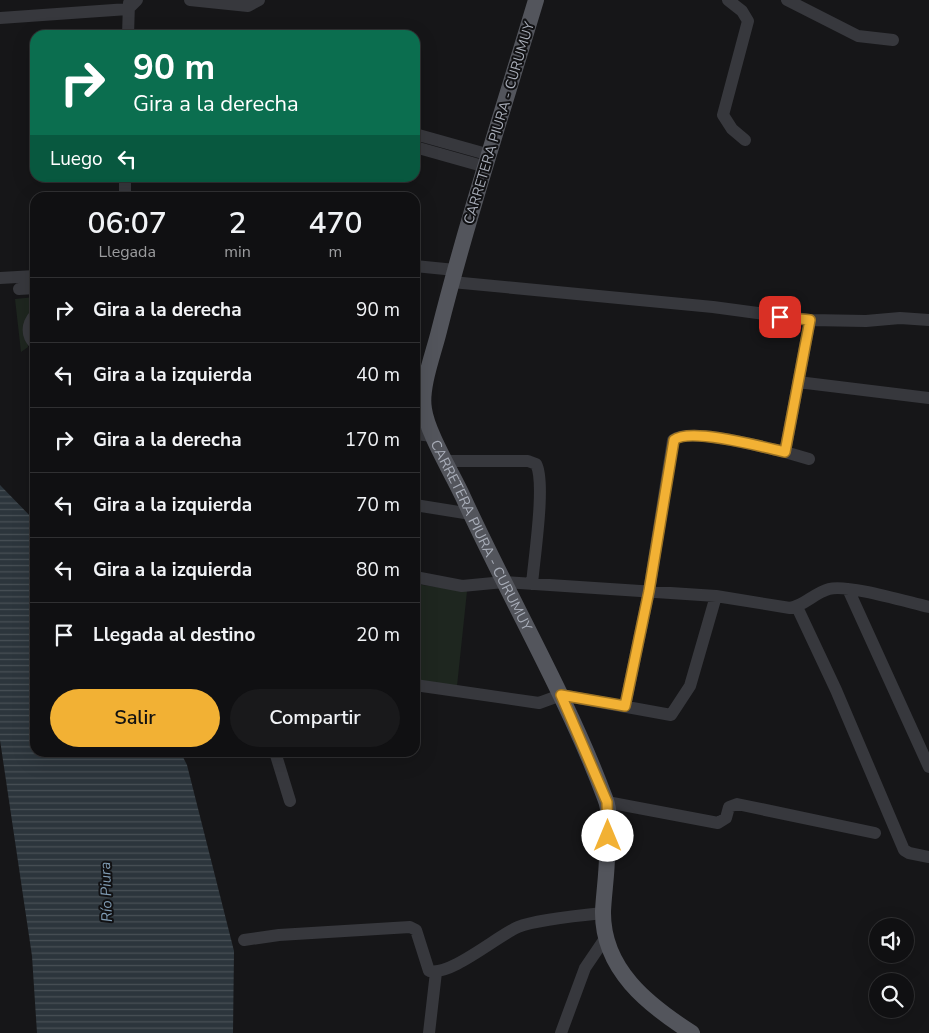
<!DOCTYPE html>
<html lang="es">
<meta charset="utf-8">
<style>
body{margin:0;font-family:"Nunito Sans",sans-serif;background:#19191b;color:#f1f3f6;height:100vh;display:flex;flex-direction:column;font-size:19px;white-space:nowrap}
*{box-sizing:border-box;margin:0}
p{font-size:16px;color:#9c9d9f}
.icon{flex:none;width:28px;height:28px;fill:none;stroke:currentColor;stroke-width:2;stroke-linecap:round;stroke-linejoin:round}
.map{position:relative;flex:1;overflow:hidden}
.drawer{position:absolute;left:30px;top:192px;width:390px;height:565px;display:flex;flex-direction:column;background:#101012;border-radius:15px;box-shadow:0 5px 20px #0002,0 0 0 1px #303032}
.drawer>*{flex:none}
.hud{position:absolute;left:30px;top:30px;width:390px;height:152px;border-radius:15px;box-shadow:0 5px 20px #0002,0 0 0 1px #303032;background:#0b6e4f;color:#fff;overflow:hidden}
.controls{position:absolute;left:869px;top:918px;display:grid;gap:10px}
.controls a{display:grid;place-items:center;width:45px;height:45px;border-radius:50%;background:#101012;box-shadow:0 5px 20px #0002,0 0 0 1px #303032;font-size:25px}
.pin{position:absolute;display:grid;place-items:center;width:42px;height:42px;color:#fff;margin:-21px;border-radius:10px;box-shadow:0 2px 8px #0006}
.me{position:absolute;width:55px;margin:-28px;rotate:0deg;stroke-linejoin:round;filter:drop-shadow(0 0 4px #0008)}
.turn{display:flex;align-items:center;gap:18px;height:105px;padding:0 20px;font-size:22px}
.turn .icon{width:65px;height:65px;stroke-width:2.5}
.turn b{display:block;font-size:35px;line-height:42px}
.then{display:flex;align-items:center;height:48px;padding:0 20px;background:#0003;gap:10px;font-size:19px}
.eta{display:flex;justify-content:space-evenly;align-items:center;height:85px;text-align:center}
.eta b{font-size:30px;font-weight:600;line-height:35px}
.action{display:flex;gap:10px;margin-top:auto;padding:10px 20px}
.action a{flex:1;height:58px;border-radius:30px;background:#f2b134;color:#111;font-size:20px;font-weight:600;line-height:58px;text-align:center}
.action a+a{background:#19191b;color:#f1f3f6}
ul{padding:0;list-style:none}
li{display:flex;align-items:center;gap:15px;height:65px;padding:0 20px;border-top:1px solid #303032}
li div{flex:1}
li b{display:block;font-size:19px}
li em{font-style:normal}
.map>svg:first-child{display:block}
.green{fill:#1e261f}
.water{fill:url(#water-rules)}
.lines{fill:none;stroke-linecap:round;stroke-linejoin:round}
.minor{stroke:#37383d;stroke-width:12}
.major{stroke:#53555c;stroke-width:16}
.route-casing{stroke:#9d7322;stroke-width:12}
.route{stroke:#f2b134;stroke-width:9}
.labels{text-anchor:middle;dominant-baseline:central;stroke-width:4;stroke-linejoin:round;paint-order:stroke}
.street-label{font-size:14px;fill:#a8adb8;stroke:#111113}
.water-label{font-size:15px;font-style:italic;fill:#7f9bb3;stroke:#111113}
</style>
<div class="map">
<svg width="929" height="1033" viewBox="0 0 929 1033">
<defs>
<pattern id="water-rules" width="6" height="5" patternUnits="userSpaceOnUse" patternTransform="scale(1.25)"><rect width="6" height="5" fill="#2c353c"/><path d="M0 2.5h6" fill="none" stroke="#485056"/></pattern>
</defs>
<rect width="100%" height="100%" fill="#161618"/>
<path class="green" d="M35 297V312L26 330 28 347 21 352 15 299Z
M415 584 467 591 457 686 415 681Z"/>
<path class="water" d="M0 485 35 521V752L181 753 187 765 234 951 233 1033H37L32 956 0 740Z"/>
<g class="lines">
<path class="minor" d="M190 0 248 6 259 0
M728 0 742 11 748 21 723 115 732 129 745 140
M787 0 858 36 893 40
M0 18 128 9 137 0
M128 35 129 3
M415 134 490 155
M415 147 486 167
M125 198V178
M415 266 455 270
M0 278 35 276
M452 282 713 307 810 320 866 321 900 318 929 320
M19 289 35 288
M35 315C27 324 26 335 35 344
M798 382 929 398
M415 434 433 436
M809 459 785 452 810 320
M446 461H528L536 464C546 482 534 559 532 584
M415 505 471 514
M415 577 462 586 504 582 716 596 790 608C804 606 814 593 829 589 848 584 907 602 929 607
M848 589 929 767
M797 607 836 690 904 850 909 853 929 857
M415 685 539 703 561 695 671 715 690 686 716 596
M625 706 649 591 673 440C691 427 762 447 785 452
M275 752 290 801
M607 802 718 823 726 818 729 807 737 804 875 833
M244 940 279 935 410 927 416 930 429 971C451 976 497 936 518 927 535 920 583 915 603 913
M429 1033 436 972
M561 1033 585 968 606 937"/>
<path class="major" id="s1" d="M536 0C503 110 467 220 439 331 434 352 420 388 424 409 427 432 452 473 463 497 509 598 566 694 605 798 612 815 608 837 607 855 607 873 604 892 603 911 602 969 648 1005 692 1033"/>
</g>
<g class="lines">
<defs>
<path id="route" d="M608 836 607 802 561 695 625 706 649 591 674 440C690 427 763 447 785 452L810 320 780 317"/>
</defs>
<use href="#route" class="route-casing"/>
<use href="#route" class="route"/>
</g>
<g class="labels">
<g class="street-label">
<text transform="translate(499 123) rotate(-73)">CARRETERA PIURA - CURUMUY</text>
<text stroke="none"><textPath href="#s1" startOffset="564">CARRETERA PIURA - CURUMUY</textPath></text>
</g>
<g class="water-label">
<text transform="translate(106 892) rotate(-92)">Río Piura</text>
</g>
</g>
</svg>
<div class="controls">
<a><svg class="icon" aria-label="sound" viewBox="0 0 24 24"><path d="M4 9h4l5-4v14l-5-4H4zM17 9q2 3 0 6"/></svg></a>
<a><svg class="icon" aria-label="search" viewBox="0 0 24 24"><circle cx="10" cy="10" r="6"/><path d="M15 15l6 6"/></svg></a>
</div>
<div class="pin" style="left:780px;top:317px;background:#d93025"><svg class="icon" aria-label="arrive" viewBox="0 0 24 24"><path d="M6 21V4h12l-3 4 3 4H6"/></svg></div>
<svg class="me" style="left:608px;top:836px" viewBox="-20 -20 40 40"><circle r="19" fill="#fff"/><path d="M0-13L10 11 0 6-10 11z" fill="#f2b134"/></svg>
<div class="hud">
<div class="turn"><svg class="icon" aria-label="right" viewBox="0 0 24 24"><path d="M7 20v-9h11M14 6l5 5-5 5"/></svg><div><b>90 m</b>Gira a la derecha</div></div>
<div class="then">Luego<svg class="icon" aria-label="left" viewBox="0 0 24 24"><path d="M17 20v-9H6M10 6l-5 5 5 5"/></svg></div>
</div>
<section class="drawer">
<div class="eta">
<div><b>06:07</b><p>Llegada</p></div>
<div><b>2</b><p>min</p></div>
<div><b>470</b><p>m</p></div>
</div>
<ul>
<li><svg class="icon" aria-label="right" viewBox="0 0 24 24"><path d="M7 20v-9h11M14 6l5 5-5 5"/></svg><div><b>Gira a la derecha</b></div><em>90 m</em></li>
<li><svg class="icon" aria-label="left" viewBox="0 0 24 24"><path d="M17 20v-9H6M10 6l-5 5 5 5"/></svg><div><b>Gira a la izquierda</b></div><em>40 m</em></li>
<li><svg class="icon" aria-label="right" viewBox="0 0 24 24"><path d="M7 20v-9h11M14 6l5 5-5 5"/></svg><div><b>Gira a la derecha</b></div><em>170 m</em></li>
<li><svg class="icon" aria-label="left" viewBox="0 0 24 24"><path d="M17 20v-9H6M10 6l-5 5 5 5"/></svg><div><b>Gira a la izquierda</b></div><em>70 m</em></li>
<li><svg class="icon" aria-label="left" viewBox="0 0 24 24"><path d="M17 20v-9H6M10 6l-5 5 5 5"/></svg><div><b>Gira a la izquierda</b></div><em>80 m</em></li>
<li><svg class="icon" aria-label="arrive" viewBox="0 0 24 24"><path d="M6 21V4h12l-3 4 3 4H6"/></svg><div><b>Llegada al destino</b></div><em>20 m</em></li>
</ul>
<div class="action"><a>Salir</a><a>Compartir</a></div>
</section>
</div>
